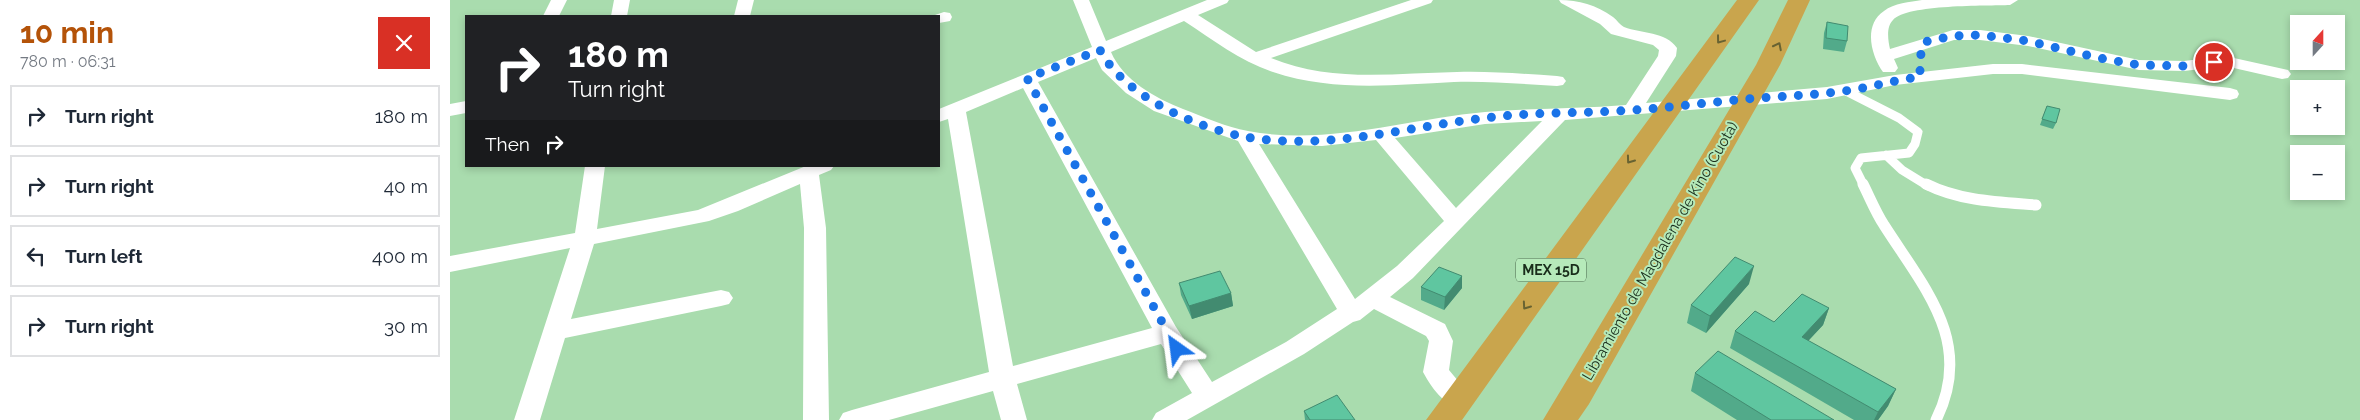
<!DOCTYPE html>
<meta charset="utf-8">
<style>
body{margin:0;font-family:Raleway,sans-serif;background:#f6f6f7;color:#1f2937;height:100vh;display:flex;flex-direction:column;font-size:19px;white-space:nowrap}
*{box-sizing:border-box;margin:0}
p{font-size:16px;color:#747a83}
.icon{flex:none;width:28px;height:28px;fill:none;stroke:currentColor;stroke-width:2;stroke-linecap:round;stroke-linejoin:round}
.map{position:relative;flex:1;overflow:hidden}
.panel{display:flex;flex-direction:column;background:#fff;width:450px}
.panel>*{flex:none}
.top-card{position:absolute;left:15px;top:15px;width:475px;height:152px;border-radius:0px;box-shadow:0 2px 8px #0003;background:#202124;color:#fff;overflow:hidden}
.needle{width:32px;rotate:21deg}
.buttons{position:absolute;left:1840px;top:15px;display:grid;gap:10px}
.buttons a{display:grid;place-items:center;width:55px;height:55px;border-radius:0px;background:#fff;box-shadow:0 2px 8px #0003;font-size:25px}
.pin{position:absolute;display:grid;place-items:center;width:42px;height:42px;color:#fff;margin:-21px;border:2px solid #fff;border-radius:50%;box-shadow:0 1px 5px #0007}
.me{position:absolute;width:55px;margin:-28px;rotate:329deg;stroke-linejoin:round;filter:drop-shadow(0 0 4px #0008)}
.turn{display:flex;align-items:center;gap:18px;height:105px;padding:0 20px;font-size:22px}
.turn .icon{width:65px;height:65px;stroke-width:2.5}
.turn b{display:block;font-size:35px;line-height:42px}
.then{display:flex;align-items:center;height:48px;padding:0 20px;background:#0003;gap:10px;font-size:19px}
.round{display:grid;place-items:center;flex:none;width:52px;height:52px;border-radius:0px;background:#f6f6f7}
.head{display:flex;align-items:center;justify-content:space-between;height:85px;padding:0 20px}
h1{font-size:30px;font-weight:700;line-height:38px;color:#b45309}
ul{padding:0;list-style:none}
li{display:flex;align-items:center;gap:15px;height:62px;margin:0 10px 8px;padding:0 10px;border:2px solid #e0e1e3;border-radius:0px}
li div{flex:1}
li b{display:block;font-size:19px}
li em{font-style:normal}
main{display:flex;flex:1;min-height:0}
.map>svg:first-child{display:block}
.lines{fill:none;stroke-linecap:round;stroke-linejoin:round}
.service-far1{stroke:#fff;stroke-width:9}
.service{stroke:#fff;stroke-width:11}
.minor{fill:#fff;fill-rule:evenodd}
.motorway{fill:#c9a54d;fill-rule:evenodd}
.wall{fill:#52aa8a}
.shaded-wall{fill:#428b70}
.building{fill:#5fc6a0;stroke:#428b70}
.oneway{stroke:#686332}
.route{stroke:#1a73e8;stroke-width:9;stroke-dasharray:0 16.2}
.labels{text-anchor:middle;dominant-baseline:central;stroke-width:4;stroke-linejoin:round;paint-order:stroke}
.shield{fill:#b6eaba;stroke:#48664b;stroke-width:1}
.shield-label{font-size:14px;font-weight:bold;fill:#192d1b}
.street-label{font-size:15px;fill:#192d1b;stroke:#b6eaba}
</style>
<main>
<section class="panel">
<div class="head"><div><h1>10 min</h1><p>780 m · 06:31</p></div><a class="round" style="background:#d93025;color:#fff"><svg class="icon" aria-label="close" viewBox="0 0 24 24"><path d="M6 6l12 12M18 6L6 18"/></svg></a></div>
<ul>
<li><svg class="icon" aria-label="right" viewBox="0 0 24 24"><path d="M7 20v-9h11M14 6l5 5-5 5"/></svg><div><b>Turn right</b></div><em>180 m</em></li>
<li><svg class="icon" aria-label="right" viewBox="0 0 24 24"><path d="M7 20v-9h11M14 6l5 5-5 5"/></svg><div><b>Turn right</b></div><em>40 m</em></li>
<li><svg class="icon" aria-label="left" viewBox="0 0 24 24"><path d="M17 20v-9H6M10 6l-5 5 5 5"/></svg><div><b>Turn left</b></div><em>400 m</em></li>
<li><svg class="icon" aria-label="right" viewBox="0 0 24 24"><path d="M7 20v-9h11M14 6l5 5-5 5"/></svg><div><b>Turn right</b></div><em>30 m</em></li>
</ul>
</section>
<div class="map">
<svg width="1910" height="420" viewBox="0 0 1910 420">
<rect width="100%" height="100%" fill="#a9dcae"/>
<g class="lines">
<path class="service-far1" d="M1396 91 1449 118 1468 132 1465 144 1459 153 1411 158 1405 168 1414 186
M1436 155 1452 170 1478 186"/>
<path class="service" d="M1413 184C1420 198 1426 213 1434 225 1474 288 1525 342 1486 420
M1476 184C1510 201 1548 202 1586 205"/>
<path class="minor" d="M101 0H117L109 16H93Z
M164 0H180L177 16H161Z
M288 0H304L300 16H284Z
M623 0H639L656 41 757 0H779L777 3 748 15 806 52 961 0H983L981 3 821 58C881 83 944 73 1007 72 1040 71 1074 74 1107 76L1113 77 1116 81 1113 85 1107 86C1073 84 1038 81 1004 82 943 85 883 92 823 72 790 61 763 40 734 21L661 52C673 80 705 98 733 109 754 117 776 127 798 131 877 146 957 119 1035 112 1082 108 1129 109 1176 105L1208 56 1209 50 1203 45 1161 34 1150 24 1111 3 1109 0C1129 0 1146 5 1163 17 1167 20 1170 25 1174 27 1192 34 1215 31 1227 48L1226 56 1196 103 1377 87 1445 75 1543 64H1572L1780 88 1787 90 1789 94 1787 98 1780 100 1572 74H1543L1445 85 1377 99 1115 120 963 278 940 297 995 324 1003 341 999 370 1023 399 1019 406C999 413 982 389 973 372L979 341 976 336 924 309 910 320 903 322 854 354 737 420H702L706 413 742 393 711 344 567 384 577 420H551L543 391 439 420H389L393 413 402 410 539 372 498 119 489 122V109L642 47ZM646 58 652 70 676 93 704 111 788 141 887 309 836 342 762 382 726 327 588 82ZM573 88 702 328 563 366 516 112ZM1092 121 1006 208 945 138 1035 124ZM926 140 994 221 947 266 905 299 809 144 872 146Z
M1472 0H1568L1560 5C1537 6 1457 4 1443 20 1436 27 1438 40 1440 49L1503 30H1530L1578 36 1689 60 1734 61 1775 56 1838 70 1841 74 1838 78 1832 79 1775 66 1734 71 1689 70 1578 46 1530 40H1504L1444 59 1448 68 1445 72H1433C1421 55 1413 25 1434 11 1444 3 1460 2 1472 0Z
M494 12 500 13 502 17 500 21 489 23V16H482Z
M16 101V113L0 116V104Z
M135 166H155L147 229 248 210 356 166H384L381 170 369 175 376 228 379 420H353L354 228 350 184 288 211 259 221 144 244 121 319 271 290 279 292 283 298 279 304 271 306 115 338 90 420H64L120 248 0 272V256L125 233Z"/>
<path class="motorway" d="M1287 0H1309L1012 420H976Z
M1338 0H1360L1330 65 1139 404 1128 420H1093L1306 65Z"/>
</g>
<path class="wall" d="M1377 22 1397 41 1394 52 1373 49 1374 33Z
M1597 106 1606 123 1603 129 1590 125Z
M1012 276V288L994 310 971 300V287Z
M729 283 781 293 783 306 742 319 731 295Z
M1299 284 1256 333 1237 323 1241 305Z
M1379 308 1373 325 1358 341 1446 389 1438 406 1428 420H1404L1280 348 1285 331 1324 322Z
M1245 373 1384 420H1287L1241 391Z
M854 411 905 420H855Z"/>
<path class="shaded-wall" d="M1304 266 1299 284 1256 333 1260 316Z
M1012 276V288L994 310 995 297Z
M781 293 783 306 742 319 739 306Z
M1379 308 1373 325 1346 354 1352 337Z
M1446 389 1438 406 1428 420H1424L1428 412Z"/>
<path class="building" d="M1377 22 1398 26 1397 41 1376 38Z
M1597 106 1610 109 1606 123 1592 119Z
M1285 257 1304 266 1260 316 1241 305Z
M989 267 1012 276 995 297 971 287Z
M770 271 781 293 739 306 729 283Z
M1352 294 1379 308 1352 337 1446 389 1428 412 1285 331 1305 311 1324 322Z
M1268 351 1384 420H1321L1245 373Z
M887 395 905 420H860L854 411Z"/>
<defs><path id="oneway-chevron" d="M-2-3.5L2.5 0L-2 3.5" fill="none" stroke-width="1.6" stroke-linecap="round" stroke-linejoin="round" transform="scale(1.25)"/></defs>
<g class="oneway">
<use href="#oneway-chevron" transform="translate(1270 40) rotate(127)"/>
<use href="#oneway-chevron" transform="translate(1328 46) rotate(-63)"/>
<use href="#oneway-chevron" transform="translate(1180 160) rotate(126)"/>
<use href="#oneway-chevron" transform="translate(1076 306) rotate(125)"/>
</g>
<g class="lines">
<path class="route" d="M727 349 577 78 650 50C674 96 746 128 796 137 876 151 956 127 1035 118 1088 111 1143 114 1197 109 1234 106 1271 101 1308 98 1337 96 1365 95 1394 91 1419 88 1444 80 1470 77V58L1474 42 1503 36 1530 35 1578 41 1649 58 1689 65 1734 66 1764 62"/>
</g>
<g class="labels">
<rect class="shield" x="1066" y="258.5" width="70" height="23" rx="4"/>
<g class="shield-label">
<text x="1101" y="270">MEX 15D</text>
</g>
<g class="street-label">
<text transform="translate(1210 251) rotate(-60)">Libramiento de Magdalena de Kino (Cuota)</text>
</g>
</g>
</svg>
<div class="buttons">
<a><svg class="needle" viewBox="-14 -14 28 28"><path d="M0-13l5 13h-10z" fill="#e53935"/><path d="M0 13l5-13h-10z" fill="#747a83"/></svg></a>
<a>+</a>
<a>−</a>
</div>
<div class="pin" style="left:1764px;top:62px;background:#d93025"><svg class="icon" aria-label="arrive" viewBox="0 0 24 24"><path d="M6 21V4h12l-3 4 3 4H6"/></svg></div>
<svg class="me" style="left:727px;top:349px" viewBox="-20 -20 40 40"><path d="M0-17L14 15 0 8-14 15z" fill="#1a73e8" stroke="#fff" stroke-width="4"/></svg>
<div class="top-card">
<div class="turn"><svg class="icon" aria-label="right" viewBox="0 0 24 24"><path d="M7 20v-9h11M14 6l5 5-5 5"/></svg><div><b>180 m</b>Turn right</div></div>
<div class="then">Then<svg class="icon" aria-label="right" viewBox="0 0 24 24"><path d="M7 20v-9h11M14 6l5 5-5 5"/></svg></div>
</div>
</div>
</main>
